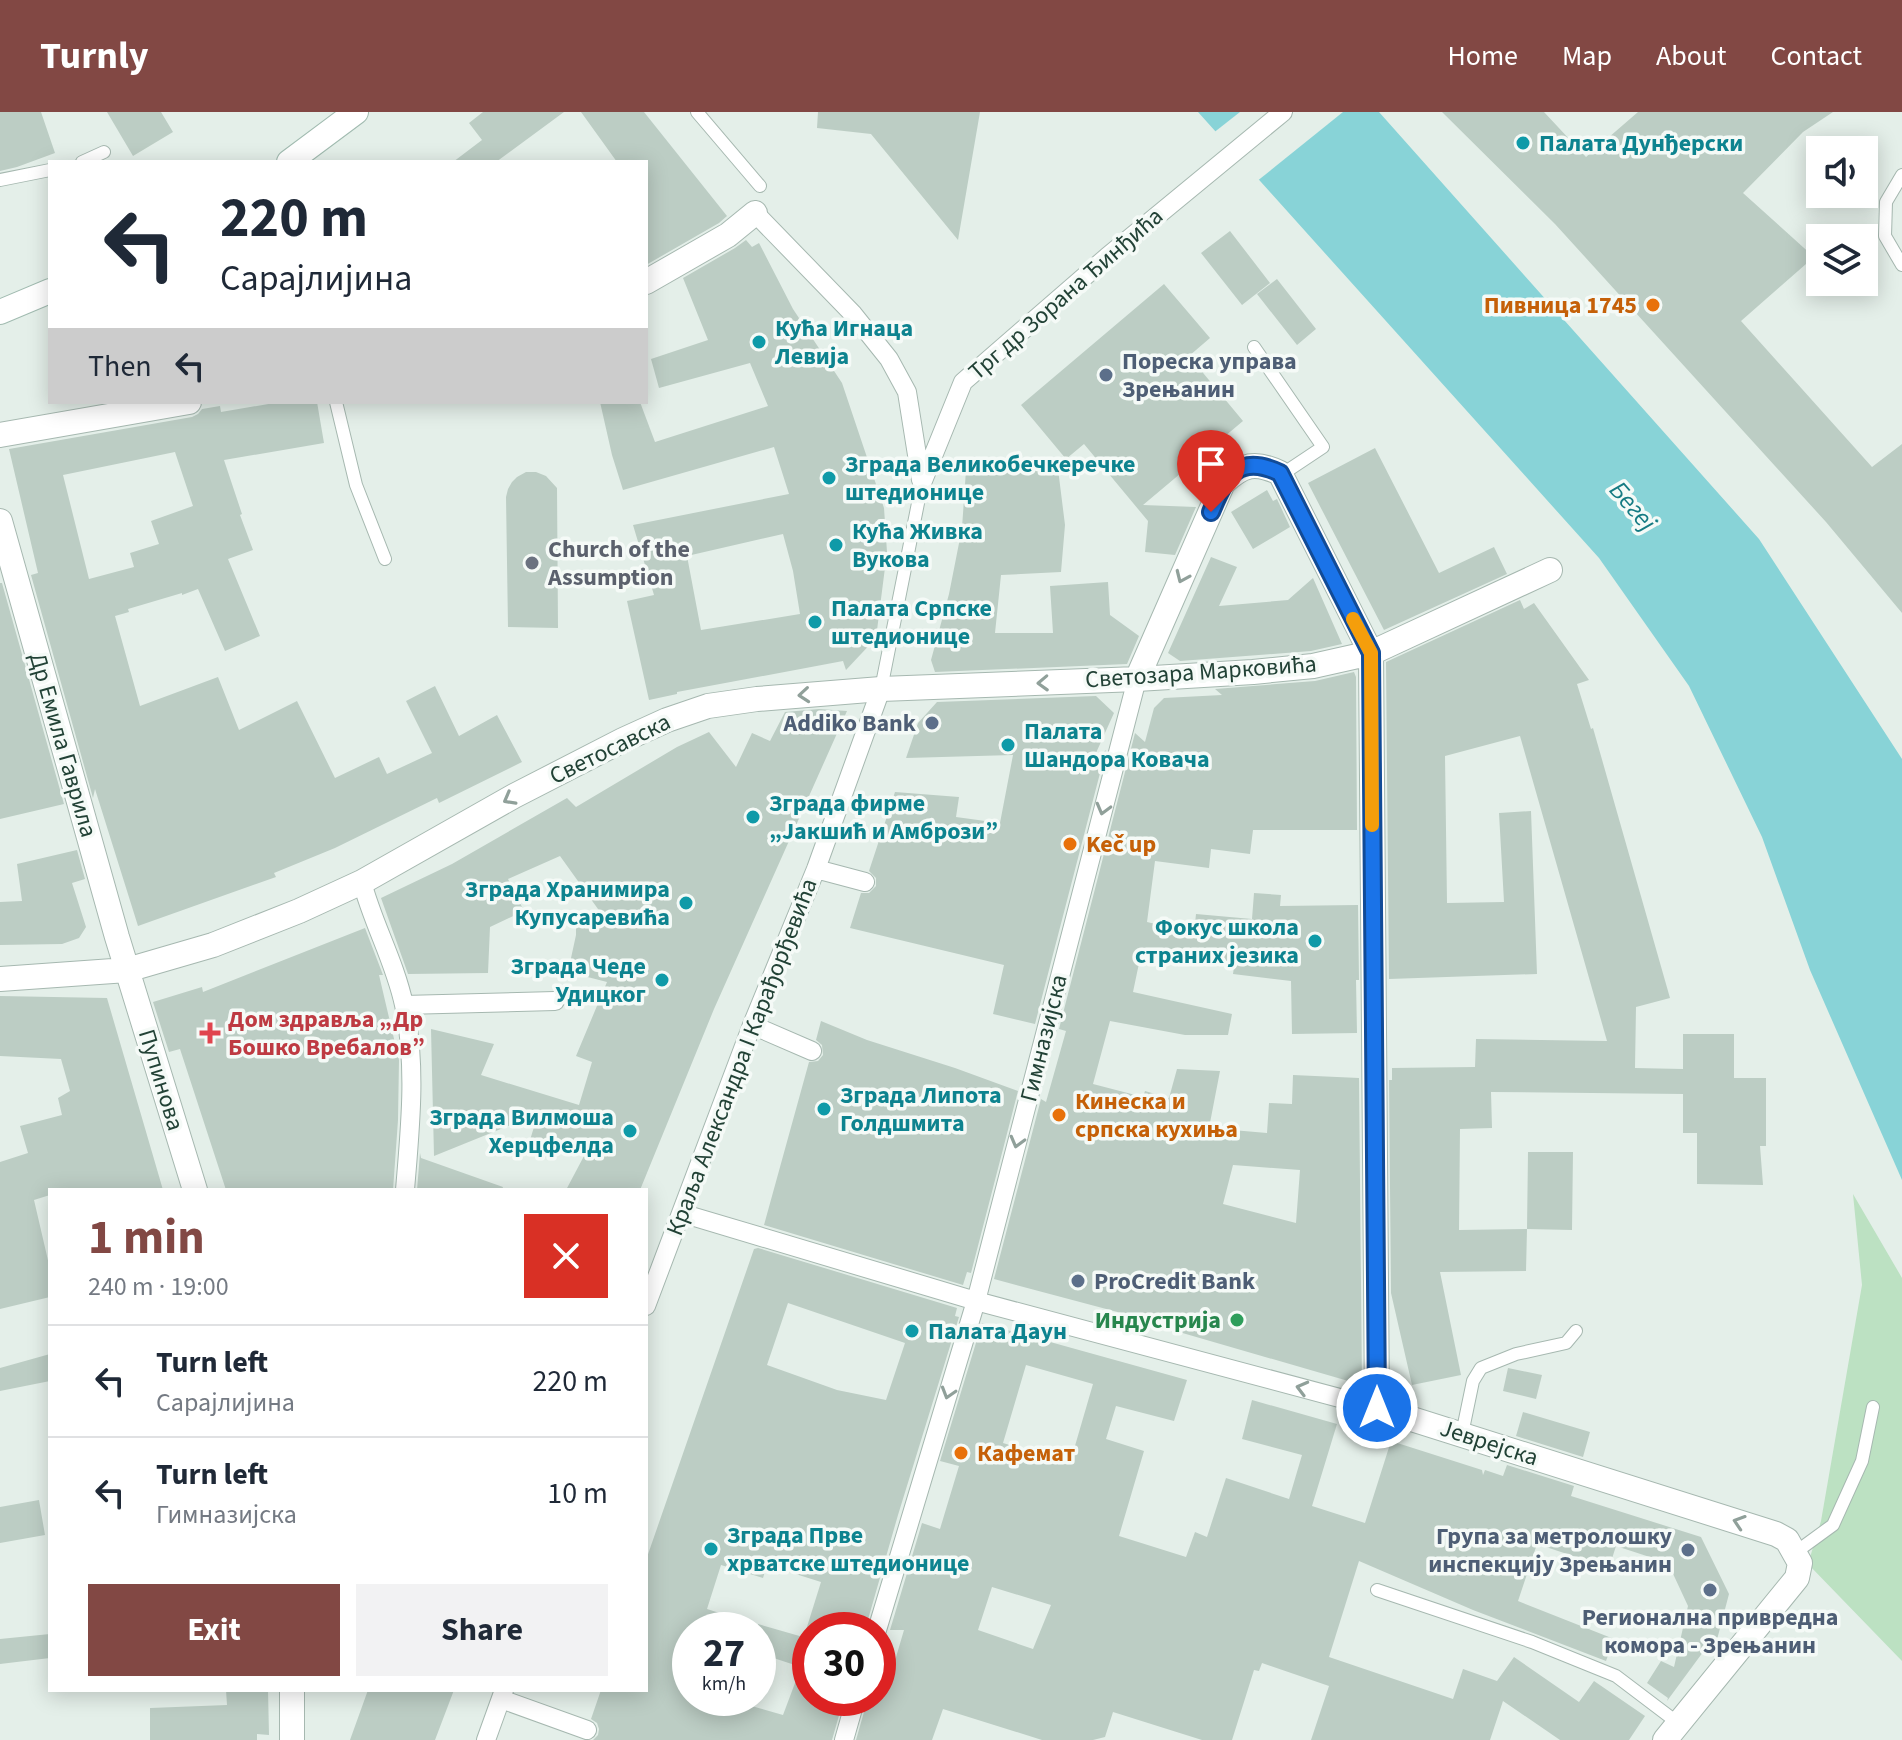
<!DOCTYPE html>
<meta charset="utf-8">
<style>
body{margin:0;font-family:"Source Sans 3",sans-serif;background:#f2f2f3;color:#1f2937;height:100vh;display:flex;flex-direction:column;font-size:30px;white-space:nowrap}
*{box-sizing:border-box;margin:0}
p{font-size:26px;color:#747a83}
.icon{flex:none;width:44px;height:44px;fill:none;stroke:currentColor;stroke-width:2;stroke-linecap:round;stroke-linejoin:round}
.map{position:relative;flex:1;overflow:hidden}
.panel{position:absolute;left:48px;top:1076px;width:600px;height:504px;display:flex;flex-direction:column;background:#fff;border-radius:0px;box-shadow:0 4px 20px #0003}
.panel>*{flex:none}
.hud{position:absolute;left:48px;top:48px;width:600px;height:244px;border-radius:0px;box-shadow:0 4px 20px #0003;background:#fff;color:#1f2937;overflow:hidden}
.buttons{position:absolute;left:1806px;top:24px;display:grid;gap:16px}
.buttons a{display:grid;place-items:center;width:72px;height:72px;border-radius:0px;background:#fff;box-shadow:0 4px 20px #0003;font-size:40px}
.speed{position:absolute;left:672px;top:1500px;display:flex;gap:16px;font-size:40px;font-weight:700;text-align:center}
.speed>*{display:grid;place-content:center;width:104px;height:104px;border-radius:50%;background:#fff;box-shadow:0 4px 20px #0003;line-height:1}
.speed small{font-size:20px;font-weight:400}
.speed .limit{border:12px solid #d22;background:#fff;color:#111}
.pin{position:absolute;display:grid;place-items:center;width:68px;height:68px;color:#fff;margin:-82px -34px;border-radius:50% 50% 50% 0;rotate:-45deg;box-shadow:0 0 8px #0007}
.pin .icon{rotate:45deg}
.me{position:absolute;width:88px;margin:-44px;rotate:0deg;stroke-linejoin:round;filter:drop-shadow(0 0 6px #0008)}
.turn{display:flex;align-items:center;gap:28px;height:168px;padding:0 40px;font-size:36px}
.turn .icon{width:104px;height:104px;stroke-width:2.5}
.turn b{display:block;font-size:56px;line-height:68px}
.then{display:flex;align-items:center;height:76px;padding:0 40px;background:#0003;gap:16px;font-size:30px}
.round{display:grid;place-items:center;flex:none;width:84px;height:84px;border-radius:0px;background:#f2f2f3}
.overview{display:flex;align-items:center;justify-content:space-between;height:136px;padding:0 40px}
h1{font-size:48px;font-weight:700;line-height:60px;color:#824844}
.action{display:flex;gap:16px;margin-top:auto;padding:16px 40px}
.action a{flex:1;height:92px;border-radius:0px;background:#824844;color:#fff;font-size:32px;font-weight:700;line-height:92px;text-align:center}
.action a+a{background:#f2f2f3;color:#1f2937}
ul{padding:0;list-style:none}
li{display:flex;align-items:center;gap:24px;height:112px;padding:0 40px;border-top:2px solid #e0e1e3}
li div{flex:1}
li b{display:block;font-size:30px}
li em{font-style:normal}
header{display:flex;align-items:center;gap:48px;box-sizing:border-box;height:112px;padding:0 40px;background:#824844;color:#fff}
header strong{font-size:38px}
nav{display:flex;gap:44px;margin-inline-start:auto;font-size:28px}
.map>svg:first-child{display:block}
.green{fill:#bce1c2}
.water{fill:#88d3d7}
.pier{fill:#e4efe9}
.building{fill:#bccdc4;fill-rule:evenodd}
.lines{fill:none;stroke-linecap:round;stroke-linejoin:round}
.service-casing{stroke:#a6b8b0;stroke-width:14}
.pedestrian-casing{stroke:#a6b8b0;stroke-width:20}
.minor-casing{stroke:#a6b8b0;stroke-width:26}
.secondary-casing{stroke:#a1bbb0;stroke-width:26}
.service{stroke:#fff;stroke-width:12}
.pedestrian{stroke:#fff;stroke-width:18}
.minor{stroke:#fff;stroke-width:24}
.secondary{stroke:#fff;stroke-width:24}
.oneway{stroke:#90a09a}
.route-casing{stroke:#114b97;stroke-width:20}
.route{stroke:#1a73e8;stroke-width:14}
.slow{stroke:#f59e0b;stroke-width:14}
.culture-dot{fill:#0f9aa8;stroke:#f5faf7;stroke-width:3}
.food-dot{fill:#e8710a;stroke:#f5faf7;stroke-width:3}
.service-dot{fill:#5c6f8a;stroke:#f5faf7;stroke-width:3}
.worship-dot{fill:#6b7280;stroke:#f5faf7;stroke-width:3}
.health-dot{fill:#e0444e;stroke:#f5faf7;stroke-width:3}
.leisure-dot{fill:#2e9e5b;stroke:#f5faf7;stroke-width:3}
.labels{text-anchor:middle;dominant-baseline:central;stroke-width:7;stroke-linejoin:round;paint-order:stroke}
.culture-label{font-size:24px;font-weight:bold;fill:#0d838f;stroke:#f5faf7;text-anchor:start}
.street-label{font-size:24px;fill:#224236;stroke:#f5faf7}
.food-label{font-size:24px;font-weight:bold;fill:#c56008;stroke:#f5faf7;text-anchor:start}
.service-label{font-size:24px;font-weight:bold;fill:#4e5e75;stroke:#f5faf7;text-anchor:start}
.worship-label{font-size:24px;font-weight:bold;fill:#5b616d;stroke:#f5faf7;text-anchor:start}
.health-label{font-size:24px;font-weight:bold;fill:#be3a42;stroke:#f5faf7;text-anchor:start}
.leisure-label{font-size:24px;font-weight:bold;fill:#27864d;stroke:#f5faf7;text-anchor:end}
.water-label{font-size:26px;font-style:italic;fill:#167b83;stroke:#f5faf7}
</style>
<header>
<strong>Turnly</strong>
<nav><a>Home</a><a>Map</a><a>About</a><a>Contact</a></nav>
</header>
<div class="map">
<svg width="1902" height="1628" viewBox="0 0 1902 1628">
<rect width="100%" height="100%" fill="#e4efe9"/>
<path class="green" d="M1853 1082 1902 1166V1549L1808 1452 1821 1409 1862 1173Z"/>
<path class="water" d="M1198 0H1379L1759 427 1902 647V1068L1810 858 1762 725 1689 574 1599 446Z"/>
<path class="pier" d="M1240 0H1343L1256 70 1212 22Z"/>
<path class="building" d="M0 0H41L55 41 17 55 0 59Z
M107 0H161L173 20 133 44Z
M483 0H564L496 50H453L482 28 469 11Z
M581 0H644L727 104 719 111 646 153V50H617Z
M818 0H980L958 128 871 22 817 16Z
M1442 0H1544L1586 45 1638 0H1833L1803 20 1743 81 1814 145 1741 209 1872 355 1902 332V501L1826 410 1555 112Z
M1230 119 1270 171 1242 193 1201 141Z
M746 128 752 135 759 131 793 197 842 271 884 396 887 440 876 526 846 558 843 549 677 580V582L649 588 627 489 654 483 633 413 789 382 774 335 623 378 612 343 600 290H640L655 330 768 294 750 251 659 276 651 247 708 228 683 166 735 136ZM783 422 793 459 800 502 701 518 687 444Z
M1277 167 1316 217 1297 233 1257 182Z
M1164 172 1210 226 1189 244 1243 309 1143 393 1196 395 1175 443 1145 440 1148 409 1084 332 1066 347 1021 293Z
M280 290H317L324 331 224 348 242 402 240 403 253 438 228 447 260 524 225 539 198 477 182 483V481L128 497 129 500 115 504 140 594 218 565 239 618 297 589 335 666 379 645 387 662 432 641 406 589 435 574 459 624 497 603 522 650 439 691 437 686 335 736 274 761 276 765 138 814 95 677 93 686 31 463 38 461 9 337 192 305 198 302 202 297 220 294 221 300ZM175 340 193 394 151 409 159 432 130 441 134 455 89 467 63 363Z
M1375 336 1439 461 1494 435 1507 462 1384 518 1308 371Z
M1058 357 1065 413 1061 460 1001 463 995 521H1053L1050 474 1108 470 1110 503 1139 524 1127 552 935 560 931 548 949 482 962 416 966 358Z
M526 360H536L546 364 557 376 558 516 508 515 506 385 508 377 512 370 517 365Z
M1267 378 1273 389 1277 387 1290 415 1253 437 1231 400Z
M1211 445 1237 455 1219 494 1288 488 1313 466 1342 532 1311 539 1180 549 1168 541Z
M0 471H2L64 692 0 707Z
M1520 488 1524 497 1534 491 1589 568 1577 572 1591 617 1593 616 1670 886 1636 895 1635 956 1683 957V922H1734V966H1766V1034H1760L1763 1073 1697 1072V1021H1683V982L1491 980 1492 1016 1460 1017 1459 1118 1527 1117 1526 1159 1440 1160 1461 1263 1412 1273 1391 1181 1389 968H1392V956L1475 955 1476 927 1607 929 1520 624 1445 644 1447 791 1504 790 1499 701 1531 699 1537 862 1389 867 1386 550Z
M1354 560 1356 565 1357 718H1253L1250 742 1211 737 1209 756 1155 749 1147 810 1194 821 1196 802 1252 807 1254 781 1281 783 1280 794 1358 793 1359 868H1356L1357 921 1292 922 1291 869 1233 862 1234 855 1142 837 1133 880 1232 902 1228 923H1185L1110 909 1093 972 1143 985 1145 979 1169 986 1177 957 1220 959 1209 1016 1267 1021 1269 991 1292 992 1293 963 1359 966 1362 1273 1124 1204 1125 1202 994 1167 1041 987 1046 990 1066 919 1059 917 1135 621 1145 630 1154 596 1164 586 1222 583 1215 577 1315 569ZM1233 1053 1300 1058 1296 1111 1223 1092Z
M1096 584 1114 601 1091 652 1106 638 1035 912 993 902 1004 853 850 816 861 781H869L876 774V766L869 759 895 680 959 685 956 705 1000 711 1013 643 906 646 918 611 937 590Z
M819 597 847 599 714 897 640 1078H566L584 1044 530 1028 538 1002 434 1044 431 917 494 932 481 963 579 993 592 950 576 944 607 870 568 860 576 823V804H603L560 744 508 767 524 799 490 815 488 861 408 862 381 786 452 752 567 686 576 695 677 635 709 620 736 655 752 621 770 629 785 600Z
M77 738 85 767 72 771 86 815 79 826 62 832 0 833V790L22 789 17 752Z
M365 816 383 863H379L399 948 398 1008 393 1078H226L180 937 169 940 153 890 202 875 203 880Z
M0 884 107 886 163 1078H50V1083L34 1088 50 1157V1185L0 1197V1050L28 1041 20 1014 62 1003 58 986 70 979 61 947 0 944Z
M821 909 867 928 955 956 1018 979 971 1161 967 1160 963 1173 764 1113 809 950 818 949 823 943 822 933 816 928Z
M1528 1040H1573L1572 1118 1527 1117Z
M420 1041 421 1046 503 1075 502 1078H417Z
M758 1136 957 1196 955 1204 959 1205 898 1403 865 1518H806L821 1470 767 1453 763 1466 721 1453 707 1497 757 1513V1518H690V1586H723L783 1603 801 1555 758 1541V1512L810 1527V1586H844L832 1628H593L598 1623 599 1617 597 1611 591 1607 601 1578H646V1448L754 1137ZM788 1191 905 1231 886 1288 837 1278 767 1253Z
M982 1211 1187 1268 1174 1309 1116 1294 1106 1327 1144 1339 1119 1424 1186 1445 1195 1420 1207 1425 1226 1366 1289 1387 1302 1343 1242 1327 1252 1288 1337 1312 1312 1394 1365 1411 1391 1329 1482 1358 1483 1363 1485 1358 1503 1364 1507 1353 1574 1374 1571 1384 1701 1425 1729 1482 1714 1539 1706 1536 1667 1589 1668 1586 1647 1571 1661 1549 1674 1555 1688 1494 1668 1451 1616 1434 1609 1456 1537 1432 1518 1489 1614 1527 1606 1549 1473 1498 1359 1449 1329 1545 1453 1587 1463 1557 1497 1569 1514 1545 1579 1590 1594 1569 1645 1604 1629 1628H1560L1503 1589 1490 1628H1311L1329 1574 1262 1551 1259 1559 1254 1558 1232 1628H1202L1113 1600 1105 1625 1093 1628H1042L943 1597 932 1628H856L868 1586H884L904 1518H890L922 1411 940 1417 959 1354 940 1349ZM1026 1253 1093 1272 1070 1351 1003 1331ZM992 1475 1051 1493 1033 1537 978 1518Z
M50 1242V1269L0 1279V1256Z
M1508 1256 1542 1263 1536 1287 1503 1279Z
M1523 1300 1590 1320 1583 1345 1516 1324Z
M39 1388 45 1423 0 1431V1395Z
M50 1522V1546L0 1552V1527Z
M226 1578H268L269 1623 257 1622V1628H150V1596L227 1593Z
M368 1578H454L435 1628H350Z"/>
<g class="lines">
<defs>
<path id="service" d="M697 0 760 74
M82 50 104 40
M1902 63 1886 90 1885 124 1902 153
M0 68 50 58
M1254 235 1323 335 1281 363
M336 290 356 373 385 447
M881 577 922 371
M1462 1322 1473 1269 1481 1256 1516 1242 1566 1231 1576 1219
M1796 1440 1833 1413 1862 1349 1873 1295
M1377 1478 1532 1530 1616 1564 1678 1611"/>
<path id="pedestrian" d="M755 101 853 202 889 247 907 280 921 368
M922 371 963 270 1107 145 1283 0
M816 757 865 770
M362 770C373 812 395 850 404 893 417 954 410 1017 405 1078
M404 893 555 889
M752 913 812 939
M681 1101 976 1189 1377 1296
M646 1194 752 913 816 757 881 577
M877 1518 976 1189 1137 567
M501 1587 587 1618
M486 1628 504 1578
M844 1628 856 1586"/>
<path id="minor" d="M646 170 728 123 755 101
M0 323 189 290
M0 409 117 825 195 1078
M1137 567 1223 371C1243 352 1255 349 1280 361L1371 541 1377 1296 1776 1422 1787 1428 1800 1451 1797 1466 1665 1628
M0 867 127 858 213 833 299 799 362 770 514 684 623 628 667 608 708 594 757 587 881 577 1137 567 1253 560 1313 554 1371 541 1550 458
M292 1628V1578"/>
<path id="secondary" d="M289 50 356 0
M0 200 50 179"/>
</defs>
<use href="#service" class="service-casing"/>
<use href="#pedestrian" class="pedestrian-casing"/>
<use href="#minor" class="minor-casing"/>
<use href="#secondary" class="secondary-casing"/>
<use href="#service" class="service"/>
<use href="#pedestrian" class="pedestrian"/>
<use href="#minor" class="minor"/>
<use href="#secondary" class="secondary"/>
</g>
<defs><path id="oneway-chevron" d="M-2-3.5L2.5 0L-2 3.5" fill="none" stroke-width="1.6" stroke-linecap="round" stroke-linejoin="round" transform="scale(2)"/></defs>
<g class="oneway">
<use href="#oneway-chevron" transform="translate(1182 465) rotate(114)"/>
<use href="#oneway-chevron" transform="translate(1043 571) rotate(178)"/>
<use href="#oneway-chevron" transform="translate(804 583) rotate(175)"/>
<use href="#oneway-chevron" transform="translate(509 687) rotate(151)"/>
<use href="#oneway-chevron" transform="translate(1103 697) rotate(105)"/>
<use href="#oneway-chevron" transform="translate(1017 1030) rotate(105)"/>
<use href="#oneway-chevron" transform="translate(1302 1276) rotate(-165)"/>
<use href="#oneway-chevron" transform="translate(948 1281) rotate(107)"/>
<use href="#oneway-chevron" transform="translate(1739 1410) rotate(-162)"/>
</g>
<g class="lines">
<defs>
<path id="route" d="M1211 400C1226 364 1238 341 1280 361L1371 541 1377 1296"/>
</defs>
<use href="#route" class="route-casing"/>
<use href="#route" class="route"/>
<path class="slow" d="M1353 507 1371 541 1372 713"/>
</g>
<g class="culture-dot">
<circle cx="1523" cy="31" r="8"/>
<circle cx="759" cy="230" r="8"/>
<circle cx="829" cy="366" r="8"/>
<circle cx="836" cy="433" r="8"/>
<circle cx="815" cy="510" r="8"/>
<circle cx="1008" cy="633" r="8"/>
<circle cx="753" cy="705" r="8"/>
<circle cx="686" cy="791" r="8"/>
<circle cx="1315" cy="829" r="8"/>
<circle cx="662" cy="868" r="8"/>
<circle cx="824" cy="997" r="8"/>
<circle cx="630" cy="1019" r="8"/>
<circle cx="912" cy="1219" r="8"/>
<circle cx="711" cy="1437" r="8"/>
</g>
<g class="food-dot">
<circle cx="1653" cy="193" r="8"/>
<circle cx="1070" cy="732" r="8"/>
<circle cx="1059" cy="1003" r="8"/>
<circle cx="961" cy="1341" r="8"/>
</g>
<g class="service-dot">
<circle cx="1106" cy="263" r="8"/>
<circle cx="932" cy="611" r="8"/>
<circle cx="1078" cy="1169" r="8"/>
<circle cx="1688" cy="1438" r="8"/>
<circle cx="1710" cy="1478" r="8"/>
</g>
<circle class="worship-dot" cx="532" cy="451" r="8"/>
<path class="health-dot" d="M206 909h8v8h8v8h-8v8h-8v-8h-8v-8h8z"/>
<circle class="leisure-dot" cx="1237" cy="1208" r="8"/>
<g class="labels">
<g class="culture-label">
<text x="1539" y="31">Палата Дунђерски</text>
<text x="775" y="216">Кућа Игнаца<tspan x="775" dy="28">Левија</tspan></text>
<text x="845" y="352">Зграда Великобечкеречке<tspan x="845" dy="28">штедионице</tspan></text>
<text x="852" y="419">Кућа Живка<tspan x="852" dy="28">Вукова</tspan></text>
<text x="831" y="496">Палата Српске<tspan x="831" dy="28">штедионице</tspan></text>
<text x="1024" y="619">Палата<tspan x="1024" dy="28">Шандора Ковача</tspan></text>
<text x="769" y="691">Зграда фирме<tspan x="769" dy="28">„Јакшић и Амбрози”</tspan></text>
<text x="670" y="777" text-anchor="end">Зграда Хранимира<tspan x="670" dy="28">Купусаревића</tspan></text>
<text x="1299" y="815" text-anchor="end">Фокус школа<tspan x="1299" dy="28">страних језика</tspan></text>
<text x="646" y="854" text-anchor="end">Зграда Чеде<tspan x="646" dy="28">Удицког</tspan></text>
<text x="840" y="983">Зграда Липота<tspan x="840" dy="28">Голдшмита</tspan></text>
<text x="614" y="1005" text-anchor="end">Зграда Вилмоша<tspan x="614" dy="28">Херцфелда</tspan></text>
<text x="928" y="1219">Палата Даун</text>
<text x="727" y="1423">Зграда Прве<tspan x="727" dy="28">хрватске штедионице</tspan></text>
</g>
<g class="street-label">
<text transform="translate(1066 182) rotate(-41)">Трг др Зорана Ђинђића</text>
<text transform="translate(1201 560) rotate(-4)">Светозара Марковића</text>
<text transform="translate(63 633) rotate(74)">Др Емила Гаврила</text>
<text transform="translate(610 637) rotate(-26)">Светосавска</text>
<text transform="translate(1044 926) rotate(-76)">Гимназијска</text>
<text transform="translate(742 945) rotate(-69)">Краља Александра I Карађорђевића</text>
<text transform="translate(161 968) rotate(73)">Пупинова</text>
<text transform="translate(1489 1331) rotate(18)">Јеврејска</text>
</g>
<g class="food-label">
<text x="1637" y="193" text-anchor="end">Пивница 1745</text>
<text x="1086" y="732">Keč up</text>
<text x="1075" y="989">Кинеска и<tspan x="1075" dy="28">српска кухиња</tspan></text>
<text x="977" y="1341">Кафемат</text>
</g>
<g class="service-label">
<text x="1122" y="249">Пореска управа<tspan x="1122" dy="28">Зрењанин</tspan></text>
<text x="916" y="611" text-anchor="end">Addiko Bank</text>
<text x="1094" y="1169">ProCredit Bank</text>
<text x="1672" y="1424" text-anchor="end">Група за метролошку<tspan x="1672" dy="28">инспекцију Зрењанин</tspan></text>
<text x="1710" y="1505" text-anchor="middle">Регионална привредна<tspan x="1710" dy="28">комора - Зрењанин</tspan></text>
</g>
<g class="worship-label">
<text x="548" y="437">Church of the<tspan x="548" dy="28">Assumption</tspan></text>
</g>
<g class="health-label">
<text x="228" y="907">Дом здравља „Др<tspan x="228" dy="28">Бошко Вребалов”</tspan></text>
</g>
<g class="leisure-label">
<text x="1221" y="1208">Индустрија</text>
</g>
<g class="water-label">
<text transform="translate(1633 394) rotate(49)">Бегеј</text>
</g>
</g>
</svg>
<div class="buttons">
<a><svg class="icon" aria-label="sound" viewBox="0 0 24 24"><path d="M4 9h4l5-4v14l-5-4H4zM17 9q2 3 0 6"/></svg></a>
<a><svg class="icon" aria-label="layers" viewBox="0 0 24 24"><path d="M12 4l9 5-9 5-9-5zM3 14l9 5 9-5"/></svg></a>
</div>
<div class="speed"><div>27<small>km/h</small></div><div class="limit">30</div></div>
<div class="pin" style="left:1211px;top:400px;background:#d93025"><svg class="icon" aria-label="arrive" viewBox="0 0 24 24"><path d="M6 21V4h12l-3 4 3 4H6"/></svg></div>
<svg class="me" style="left:1377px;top:1296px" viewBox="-20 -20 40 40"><circle r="17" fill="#1a73e8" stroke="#fff" stroke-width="3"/><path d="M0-11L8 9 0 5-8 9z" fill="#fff"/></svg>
<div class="hud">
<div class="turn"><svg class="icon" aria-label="left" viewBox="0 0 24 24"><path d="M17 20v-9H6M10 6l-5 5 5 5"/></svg><div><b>220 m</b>Сарајлијина</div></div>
<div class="then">Then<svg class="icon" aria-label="left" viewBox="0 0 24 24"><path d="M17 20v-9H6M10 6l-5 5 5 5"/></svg></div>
</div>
<section class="panel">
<div class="overview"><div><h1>1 min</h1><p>240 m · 19:00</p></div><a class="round" style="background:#d93025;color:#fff"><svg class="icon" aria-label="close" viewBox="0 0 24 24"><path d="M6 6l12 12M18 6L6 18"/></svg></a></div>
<ul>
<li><svg class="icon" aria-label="left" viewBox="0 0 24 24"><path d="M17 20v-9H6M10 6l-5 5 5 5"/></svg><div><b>Turn left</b><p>Сарајлијина</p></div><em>220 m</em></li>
<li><svg class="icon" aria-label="left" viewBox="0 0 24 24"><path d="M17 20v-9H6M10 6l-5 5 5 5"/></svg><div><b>Turn left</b><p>Гимназијска</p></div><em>10 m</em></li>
</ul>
<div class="action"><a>Exit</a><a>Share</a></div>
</section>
</div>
